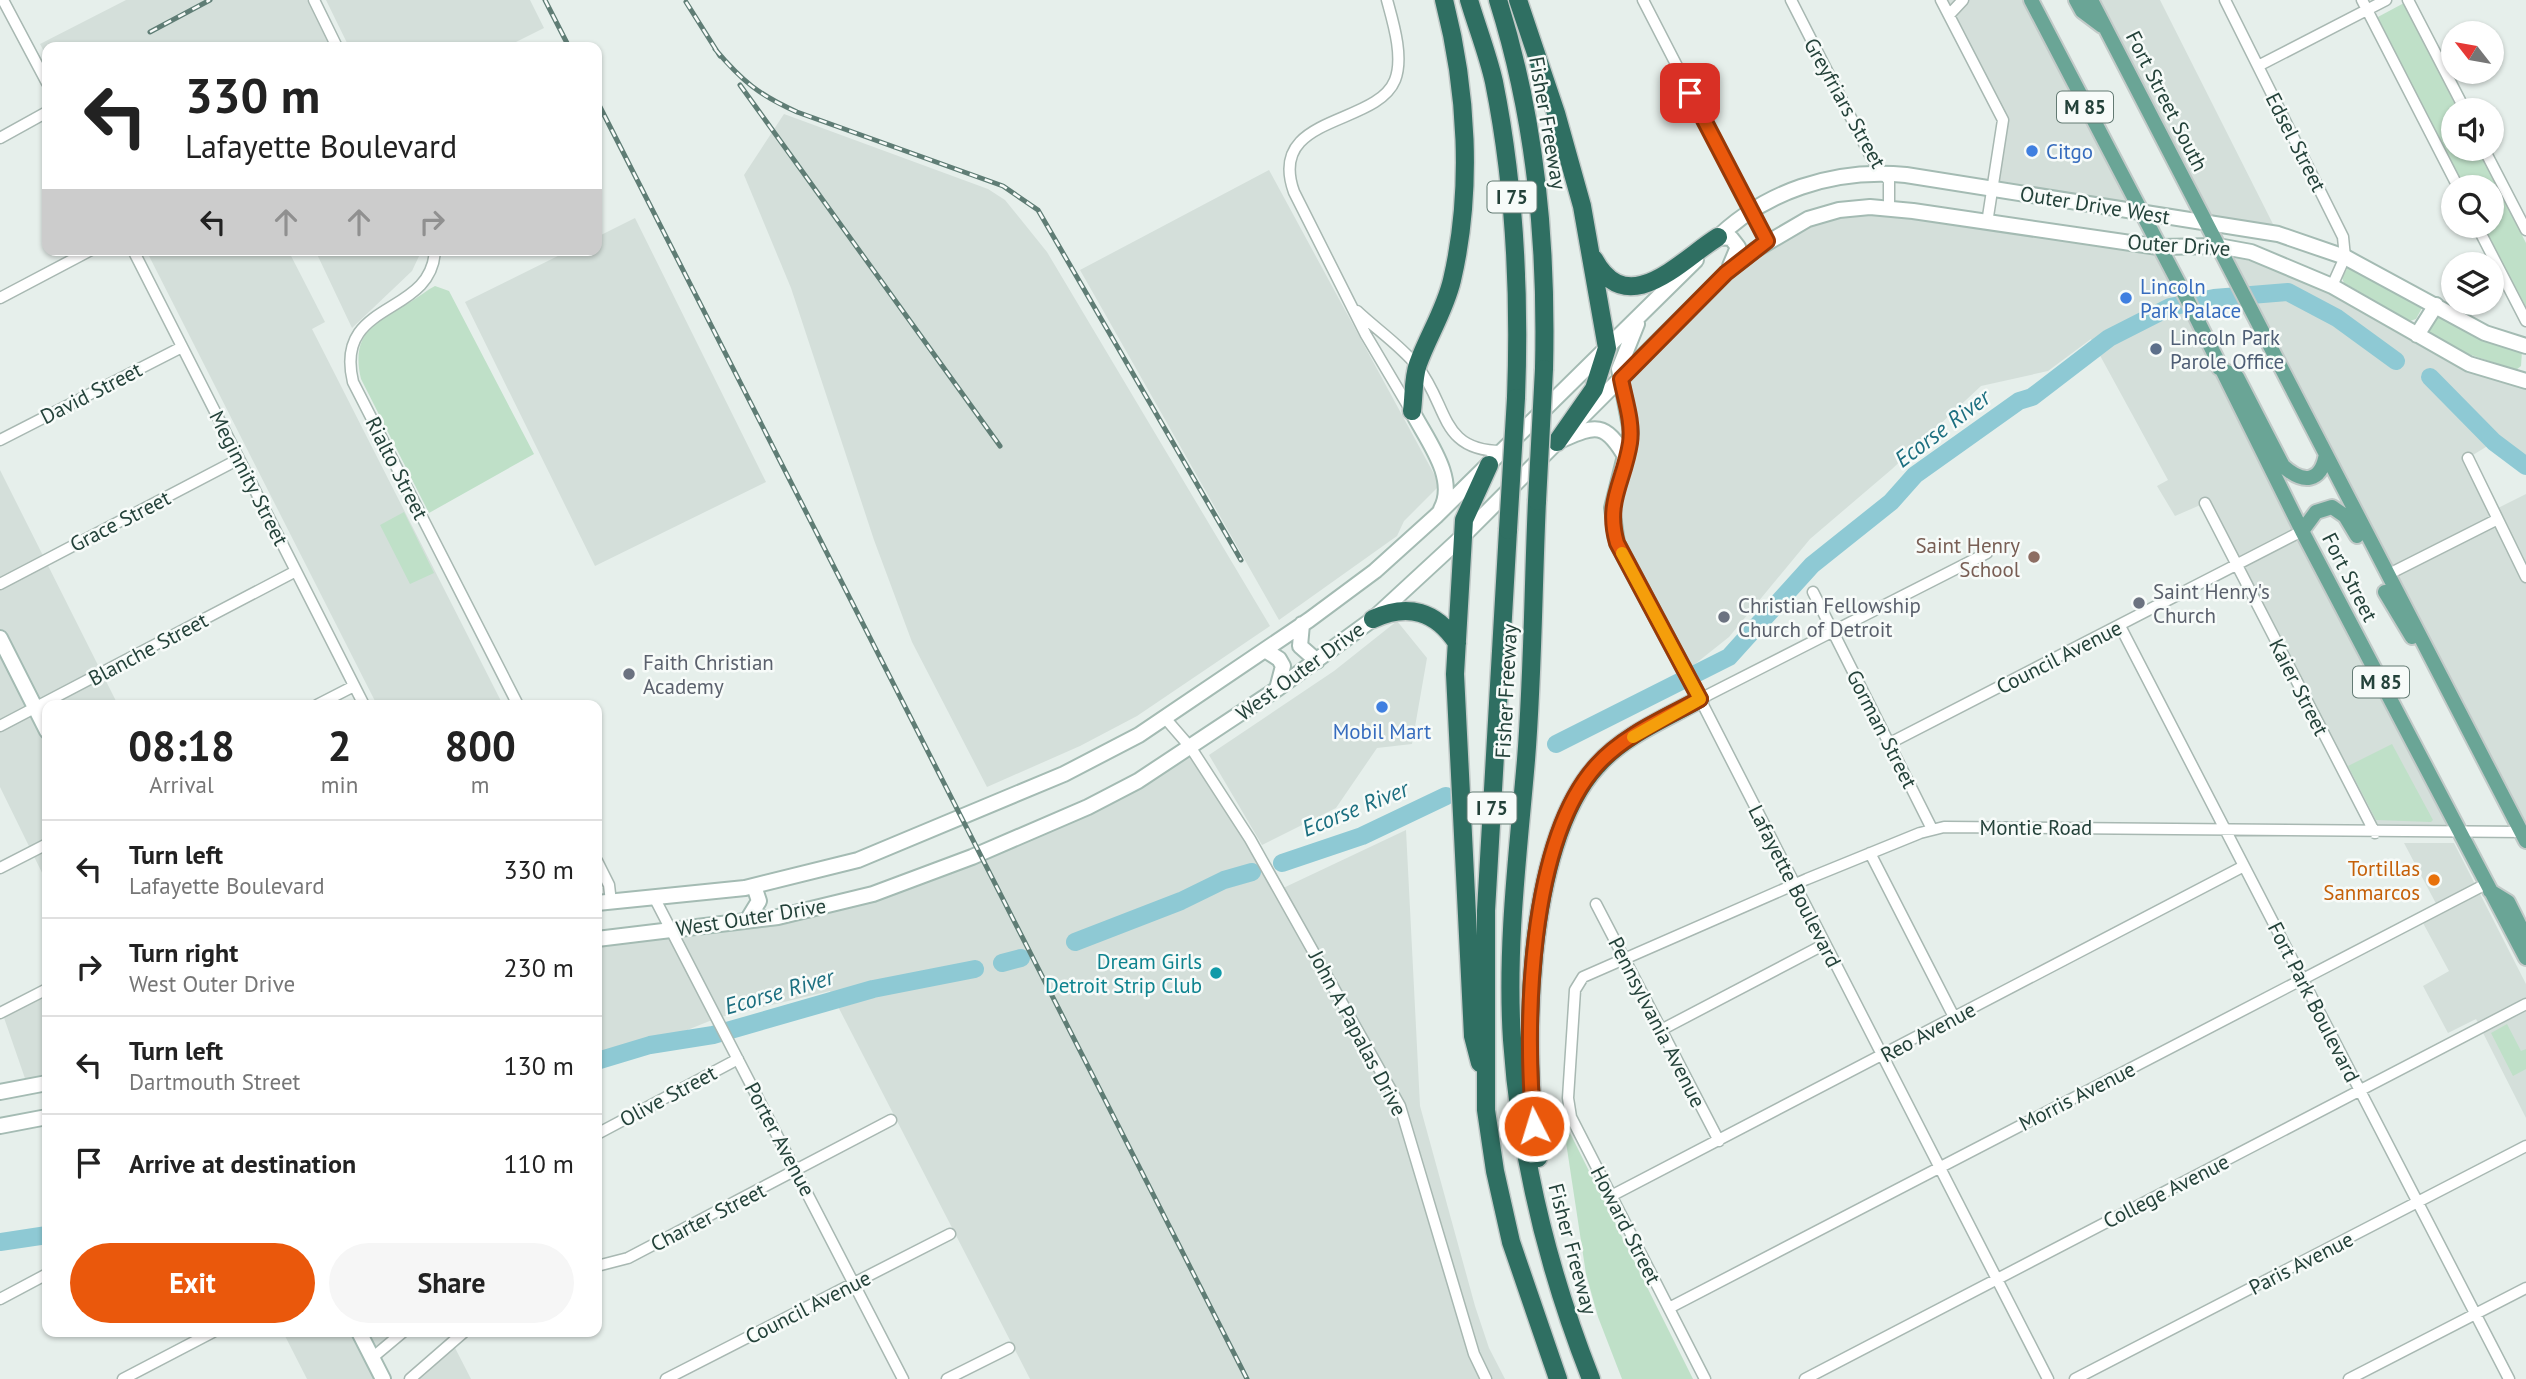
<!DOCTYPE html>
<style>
body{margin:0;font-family:"PT Sans",sans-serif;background:#f6f6f6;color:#222;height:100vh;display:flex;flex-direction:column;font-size:26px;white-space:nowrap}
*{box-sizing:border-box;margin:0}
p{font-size:23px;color:#767676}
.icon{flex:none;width:38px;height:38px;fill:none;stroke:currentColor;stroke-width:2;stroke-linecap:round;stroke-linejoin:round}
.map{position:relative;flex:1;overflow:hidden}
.panel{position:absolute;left:42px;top:700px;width:560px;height:637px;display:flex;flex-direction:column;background:#fff;border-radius:14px;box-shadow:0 2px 5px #0004}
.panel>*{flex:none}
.top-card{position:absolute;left:42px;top:42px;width:560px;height:214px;border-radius:14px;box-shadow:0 2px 5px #0004;background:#fff;color:#222;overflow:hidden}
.needle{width:46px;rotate:301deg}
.tools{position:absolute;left:2441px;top:21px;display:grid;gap:14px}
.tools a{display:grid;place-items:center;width:63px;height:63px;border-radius:50%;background:#fff;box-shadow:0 2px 5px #0004;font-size:35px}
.pin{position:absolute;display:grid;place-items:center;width:60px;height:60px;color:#fff;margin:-30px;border-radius:14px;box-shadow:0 4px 10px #0006}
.me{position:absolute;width:77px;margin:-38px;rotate:355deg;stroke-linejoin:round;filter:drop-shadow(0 0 5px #0008)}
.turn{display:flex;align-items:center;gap:24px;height:147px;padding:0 28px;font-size:32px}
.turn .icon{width:91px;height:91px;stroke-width:2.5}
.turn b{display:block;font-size:49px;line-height:60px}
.lanes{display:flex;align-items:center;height:66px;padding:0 28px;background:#0003;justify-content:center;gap:35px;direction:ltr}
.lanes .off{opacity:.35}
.eta{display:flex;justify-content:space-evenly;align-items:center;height:119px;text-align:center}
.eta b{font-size:42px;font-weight:700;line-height:49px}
.button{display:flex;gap:14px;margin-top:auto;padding:14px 28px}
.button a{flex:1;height:80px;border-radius:42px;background:#ea580c;color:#fff;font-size:28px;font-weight:700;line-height:80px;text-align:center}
.button a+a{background:#f6f6f6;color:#222}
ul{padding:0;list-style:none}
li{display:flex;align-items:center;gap:21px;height:98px;padding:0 28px;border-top:2px solid #e0e0e0}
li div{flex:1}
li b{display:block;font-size:26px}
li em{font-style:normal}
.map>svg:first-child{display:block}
.built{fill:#d4dfda}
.green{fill:#bfe0c8}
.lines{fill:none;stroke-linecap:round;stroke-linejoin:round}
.river{stroke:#8ec9d4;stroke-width:18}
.street-casing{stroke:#a8b8b2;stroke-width:13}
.secondary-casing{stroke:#a4bbb3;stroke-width:18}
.primary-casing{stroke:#c2cac8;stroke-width:18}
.highway-casing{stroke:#c2cac8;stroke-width:21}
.street{stroke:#fff;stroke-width:10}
.secondary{stroke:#fff;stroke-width:14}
.primary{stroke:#6aa596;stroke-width:14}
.highway{stroke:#2f6f62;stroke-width:18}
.rail-casing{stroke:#5f7d75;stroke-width:5}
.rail{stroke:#f7fbf9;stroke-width:2.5;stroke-dasharray:8;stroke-linecap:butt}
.highway-bridge-casing{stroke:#c2cac8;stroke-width:21;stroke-linecap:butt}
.highway-bridge{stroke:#2f6f62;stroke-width:18}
.route-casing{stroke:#983908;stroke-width:18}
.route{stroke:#ea580c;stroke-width:12}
.slow{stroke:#f59e0b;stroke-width:12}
.shop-dot{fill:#3f7fe0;stroke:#f7fbf9;stroke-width:2.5}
.service-dot{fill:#5c6f8a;stroke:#f7fbf9;stroke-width:2.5}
.education-dot{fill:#8d6e63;stroke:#f7fbf9;stroke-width:2.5}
.worship-dot{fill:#6b7280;stroke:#f7fbf9;stroke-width:2.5}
.food-dot{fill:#e8710a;stroke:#f7fbf9;stroke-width:2.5}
.culture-dot{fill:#0f9aa8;stroke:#f7fbf9;stroke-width:2.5}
.labels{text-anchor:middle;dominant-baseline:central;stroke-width:5;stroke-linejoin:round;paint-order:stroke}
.shield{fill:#f7fbf9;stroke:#637a73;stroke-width:2}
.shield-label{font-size:19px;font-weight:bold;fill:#24423a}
.street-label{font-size:21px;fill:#24423a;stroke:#f7fbf9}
.shop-label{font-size:21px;fill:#366cbe;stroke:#f7fbf9;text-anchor:start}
.service-label{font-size:21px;fill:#4e5e75;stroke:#f7fbf9;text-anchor:start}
.education-label{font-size:21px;fill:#785e54;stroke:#f7fbf9;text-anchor:end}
.worship-label{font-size:21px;fill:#5b616d;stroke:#f7fbf9;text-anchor:start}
.food-label{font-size:21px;fill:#c56008;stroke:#f7fbf9;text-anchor:end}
.culture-label{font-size:21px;fill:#0d838f;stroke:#f7fbf9;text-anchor:end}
.water-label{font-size:23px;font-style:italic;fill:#1c6f80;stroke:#f7fbf9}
</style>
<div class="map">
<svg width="2526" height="1379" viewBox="0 0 2526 1379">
<rect width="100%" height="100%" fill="#e6efeb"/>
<path class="built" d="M126 0H307L331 47H47V57L40 44Z
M326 0H530L544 28 506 47H349Z
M1941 0H2031L2140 214 1992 190 2003 120Z
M2091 0H2160L2278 234 2206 222Z
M784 114 988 189 1005 200 1047 252 1270 626 1137 716 1080 746 987 787 912 642 874 540 791 288 744 175Z
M1269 170 1440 485 1404 521 1397 536 1279 620 1080 270Z
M1870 207 2158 247 2459 834 2375 833 2205 503 2175 516 2157 486 2168 480 2091 339 2048 371 1981 386 1892 469 1810 539 1729 637 1685 672 1613 528 1629 446 1621 379 1780 233Z
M635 218 766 482 595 566 465 302 570 250H597V237Z
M2218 246 2251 252 2417 335 2526 381V466L2494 442 2468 458 2492 511 2526 494V832Z
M146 250H288L325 322 312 329 503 705H377Z
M315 250H420V254L412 271 352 328Z
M0 470 118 705H47V883L0 787Z
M1397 621 1427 658 1412 744 1377 748 1336 808 1262 845 1209 755 1334 671Z
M1191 748 1279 890 1406 830 1420 1106 1475 1306 1489 1348 1505 1379H1030L830 991 717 1018 650 1045 597 1061V939L778 917 972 857Z
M2404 843H2454L2526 984V1118L2476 1019 2448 1033 2423 986 2449 971 2423 923 2441 913Z
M47 989V1083L28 1087 2 1012Z
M283 1332H402L373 1358 383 1379H307Z
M452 1342 471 1379H410Z"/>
<path class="green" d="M2404 3 2458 110H2454V149H2478L2526 243V309L2483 226H2492V187H2463L2376 18Z
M2348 267H2353L2423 306 2416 319 2410 321 2344 283 2342 278Z
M435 286 449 291 534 454 429 513 361 379C350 333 376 320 412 301 420 296 427 290 435 286Z
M2439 314 2522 351 2521 366 2516 370 2468 354 2429 332 2436 315Z
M404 512 434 573 410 584 380 525Z
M2392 744 2433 820 2431 822 2376 820 2348 766Z
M2507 1024 2521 1051 2526 1049V1069L2513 1076 2491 1033Z
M1568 1129 1693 1379H1622L1598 1317 1586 1274 1564 1129Z"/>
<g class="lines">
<path class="river" d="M2430 377 2494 442 2526 466
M1556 744 1729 657 1812 565 1891 502 1915 475 2019 401 2032 397 2109 338 2170 307 2214 298 2288 292 2337 318 2396 361
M1282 863 1362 836 1446 796
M1075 942 1181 901 1224 880 1252 872
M1002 963 1021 958
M597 1061 650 1045 713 1035 873 989 975 969
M0 1242 47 1235"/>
<defs>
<path id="street" d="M3 0 47 83
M314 0 337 47
M1387 0C1393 22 1404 57 1395 80 1376 127 1266 114 1294 192L1366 335 1411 411
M1643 0 1767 241
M1791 0 1872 159 1889 181V208
M1941 0 2003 120 1987 223
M2225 0 2343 237 2345 257 2332 286
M2362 0 2458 187
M2408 0 2465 110
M1949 15 1963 0
M2258 66 2386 0
M0 138 47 112
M2484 149 2526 230
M2477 226 2526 321
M133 250 364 705
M435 250C432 318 333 299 353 382L518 705
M0 298 91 250
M1357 311C1376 329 1401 346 1417 366 1449 406 1439 451 1502 451
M0 440 182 347
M2468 458 2526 577
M2205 503 2375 833
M1987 553 1700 699 2048 1379
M2387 575 2496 520
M0 584 239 459
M1813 592 1932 829
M2120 626 2509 1379
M317 705 354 686
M1165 718 1191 748 1250 839 1400 1106 1474 1354 1486 1379
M0 726 296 571
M1890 743 2302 531
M1870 853 1954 1017
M597 861 609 885 611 902
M0 868 47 844
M655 899 903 1379
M1596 904 1719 1141
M0 1013 47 989
M1661 1030 1825 944
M597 1134 738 1059
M1611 1196 2244 866
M597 1266 628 1258 891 1120
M0 1299 47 1274
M1669 1308 2486 884
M372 1358 403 1332
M123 1379 213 1332
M410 1379 464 1332
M666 1379 950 1234
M947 1379 1009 1348
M1705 1379 1571 1117 1568 1098 1575 990 1583 977 1807 879 1920 833 1944 827 2525 832
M1805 1379 2526 1004
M2075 1379 2526 1146
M2349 1379 2526 1288"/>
<path id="secondary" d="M1718 237 1731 238 1738 247 1730 266
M1712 243C1763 191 1834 168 1906 175L2278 234 2345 257 2485 333 2526 346
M1637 324 1619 369 1631 432 1612 508 1617 543 1700 699
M2417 335 2436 305
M1412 411C1426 439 1458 478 1441 509
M1580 419 1726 273 1755 250 1808 219 1839 210 1870 207 1913 211 2158 247 2218 246 2251 252 2332 286 2469 364 2526 381
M1557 442C1594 426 1604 419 1626 458
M1302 624 1300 646 1317 661
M0 638 47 731
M1265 650 1279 659 1283 666 1277 689
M597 903 745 888 858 860 1064 774 1139 735 1309 620 1375 571 1436 516 1696 260
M748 919 759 901 754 886
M597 939 778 917 873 894 972 857 1088 807 1138 781 1277 689 1373 619 1464 535 1563 436
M0 1092 47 1083
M0 1126 47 1117
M359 1332 383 1379"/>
<path id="primary" d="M2031 0 2188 301 2302 531 2526 958
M2076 0 2082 11 2102 26
M2091 0 2526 841
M2219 368 2237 377 2283 466C2303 484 2321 483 2326 454
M2302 531 2316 512 2332 507 2345 516 2357 536
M2385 592 2412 637
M2490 891 2508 902 2526 938"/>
<path id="highway" d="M1469 0C1477 27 1488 55 1494 82 1515 187 1520 292 1516 398
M1498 0C1536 121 1547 243 1544 369
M1518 0 1556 113 1582 206 1607 348 1594 389 1557 442
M1594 259C1628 322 1682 259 1718 237
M1412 411C1414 396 1413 378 1418 364 1428 336 1445 310 1452 280 1473 190 1467 89 1444 0
M1537 501C1533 587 1533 674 1526 760 1518 853 1506 947 1512 1040 1520 1157 1548 1270 1591 1379
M1508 530 1486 911V1110L1495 1171 1511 1242 1558 1379
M1373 619C1408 603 1436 611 1457 643
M1480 1063 1473 1036 1455 674 1464 520 1489 465
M1538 1158C1522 1056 1524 845 1597 766 1624 735 1665 719 1700 699"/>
</defs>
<use href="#street" class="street-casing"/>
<use href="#secondary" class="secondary-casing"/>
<use href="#primary" class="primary-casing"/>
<use href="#highway" class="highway-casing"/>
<use href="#street" class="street"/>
<use href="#secondary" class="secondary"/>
<use href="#primary" class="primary"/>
<use href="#highway" class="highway"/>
<defs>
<path id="rail" d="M545 0 569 47
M686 2 720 56
M150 32 210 0
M715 49C742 81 759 95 797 112L1003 186 1038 210 1241 560
M740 85 1000 446
M597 101 1247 1379"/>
</defs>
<use href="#rail" class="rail-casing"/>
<use href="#rail" class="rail"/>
<defs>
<path id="highway-bridge" d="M1537 501 1544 369
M1508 530 1516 398"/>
</defs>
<use href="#highway-bridge" class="highway-bridge-casing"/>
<use href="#highway-bridge" class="highway-bridge"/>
</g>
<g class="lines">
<defs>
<path id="route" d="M1534 1126C1524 1028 1528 841 1597 765 1624 735 1665 718 1700 699L1617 543C1605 502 1624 482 1630 443 1633 422 1625 400 1621 379L1726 273 1767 241 1690 93"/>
</defs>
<use href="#route" class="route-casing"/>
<use href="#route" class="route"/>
<path class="slow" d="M1622 553 1700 699 1633 737"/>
</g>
<g class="shop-dot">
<circle cx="2032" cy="151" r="7"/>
<circle cx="2126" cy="298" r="7"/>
<circle cx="1382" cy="707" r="7"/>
</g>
<circle class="service-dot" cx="2156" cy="349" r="7"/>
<circle class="education-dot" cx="2034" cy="557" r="7"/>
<g class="worship-dot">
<circle cx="2139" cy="603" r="7"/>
<circle cx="1724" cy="617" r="7"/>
<circle cx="629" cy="674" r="7"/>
</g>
<circle class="food-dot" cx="2434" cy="880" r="7"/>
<circle class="culture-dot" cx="1216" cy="973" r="7"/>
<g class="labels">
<g class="shield">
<rect x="2057" y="91.5" width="56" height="31" rx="5"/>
<rect x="1487.5" y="181.5" width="49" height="31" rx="5"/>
<rect x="2353" y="666.5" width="56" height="31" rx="5"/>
<rect x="1467.5" y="792.5" width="49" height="31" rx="5"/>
</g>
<g class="shield-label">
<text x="2085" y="107">M 85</text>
<text x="1512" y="197">I 75</text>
<text x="2381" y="682">M 85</text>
<text x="1492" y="808">I 75</text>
</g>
<g class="street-label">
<text transform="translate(2167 101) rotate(63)">Fort Street South</text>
<text transform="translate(1845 103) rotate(61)">Greyfriars Street</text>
<text transform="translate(1548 123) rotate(80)">Fisher Freeway</text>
<text transform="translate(2296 142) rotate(63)">Edsel Street</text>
<text transform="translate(2095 205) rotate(9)">Outer Drive West</text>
<text transform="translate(2179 245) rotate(4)">Outer Drive</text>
<text transform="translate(91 393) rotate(-27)">David Street</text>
<text transform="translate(397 468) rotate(63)">Rialto Street</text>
<text transform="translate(249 478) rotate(63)">Meginnity Street</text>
<text transform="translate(120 521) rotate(-27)">Grace Street</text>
<text transform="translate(2350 577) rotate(63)">Fort Street</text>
<text transform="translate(148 649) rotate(-28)">Blanche Street</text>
<text transform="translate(2059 657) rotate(-27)">Council Avenue</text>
<text transform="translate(1300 671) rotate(-36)">West Outer Drive</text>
<text transform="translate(2299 687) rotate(63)">Kaier Street</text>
<text transform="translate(1506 691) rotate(-87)">Fisher Freeway</text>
<text transform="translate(1882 729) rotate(63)">Gorman Street</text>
<text x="2036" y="827">Montie Road</text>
<text transform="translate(1795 886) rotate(63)">Lafayette Boulevard</text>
<text transform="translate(751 917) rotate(-9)">West Outer Drive</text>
<text transform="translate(2314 1002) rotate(63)">Fort Park Boulevard</text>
<text transform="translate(1657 1022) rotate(63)">Pennsylvania Avenue</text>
<text transform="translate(1928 1032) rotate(-28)">Reo Avenue</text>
<text transform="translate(1358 1033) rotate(62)">John A Papalas Drive</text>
<text transform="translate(668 1096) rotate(-28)">Olive Street</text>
<text transform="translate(2077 1096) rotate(-27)">Morris Avenue</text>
<text transform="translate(780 1139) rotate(62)">Porter Avenue</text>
<text transform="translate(2166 1191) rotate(-27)">College Avenue</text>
<text transform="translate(708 1217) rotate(-27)">Charter Street</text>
<text transform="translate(1626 1225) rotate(63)">Howard Street</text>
<text transform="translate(1573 1249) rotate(75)">Fisher Freeway</text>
<text transform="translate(2301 1263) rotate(-27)">Paris Avenue</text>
<text transform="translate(808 1307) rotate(-27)">Council Avenue</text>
</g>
<g class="shop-label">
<text x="2046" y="151">Citgo</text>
<text x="2140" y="286">Lincoln<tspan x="2140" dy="24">Park Palace</tspan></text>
<text x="1382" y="731" text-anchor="middle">Mobil Mart</text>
</g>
<g class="service-label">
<text x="2170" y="337">Lincoln Park<tspan x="2170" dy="24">Parole Office</tspan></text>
</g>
<g class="education-label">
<text x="2020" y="545">Saint Henry<tspan x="2020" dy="24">School</tspan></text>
</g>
<g class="worship-label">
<text x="2153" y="591">Saint Henry's<tspan x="2153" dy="24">Church</tspan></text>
<text x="1738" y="605">Christian Fellowship<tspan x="1738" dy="24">Church of Detroit</tspan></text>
<text x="643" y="662">Faith Christian<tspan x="643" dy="24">Academy</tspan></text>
</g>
<g class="food-label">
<text x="2420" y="868">Tortillas<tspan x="2420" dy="24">Sanmarcos</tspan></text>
</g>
<g class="culture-label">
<text x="1202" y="961">Dream Girls<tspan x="1202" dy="24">Detroit Strip Club</tspan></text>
</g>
<g class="water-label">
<text transform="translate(1942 428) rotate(-37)">Ecorse River</text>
<text transform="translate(1355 808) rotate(-22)">Ecorse River</text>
<text transform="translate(779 991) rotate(-16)">Ecorse River</text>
</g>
</g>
</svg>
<div class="tools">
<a><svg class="needle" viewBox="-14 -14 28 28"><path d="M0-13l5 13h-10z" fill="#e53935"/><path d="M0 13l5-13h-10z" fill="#767676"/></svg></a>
<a><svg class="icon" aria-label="sound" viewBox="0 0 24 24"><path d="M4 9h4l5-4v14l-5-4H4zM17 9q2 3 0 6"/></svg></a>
<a><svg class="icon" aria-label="search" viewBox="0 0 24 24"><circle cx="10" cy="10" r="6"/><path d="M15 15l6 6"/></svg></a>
<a><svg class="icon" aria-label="layers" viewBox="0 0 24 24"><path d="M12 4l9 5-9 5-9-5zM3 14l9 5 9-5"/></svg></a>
</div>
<div class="pin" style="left:1690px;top:93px;background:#d93025"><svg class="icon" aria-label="arrive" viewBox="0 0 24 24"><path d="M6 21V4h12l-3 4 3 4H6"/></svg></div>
<svg class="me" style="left:1534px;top:1126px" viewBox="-20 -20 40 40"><circle r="17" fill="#ea580c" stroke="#fff" stroke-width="3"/><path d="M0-11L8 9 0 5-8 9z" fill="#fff"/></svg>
<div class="top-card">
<div class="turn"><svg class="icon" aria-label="left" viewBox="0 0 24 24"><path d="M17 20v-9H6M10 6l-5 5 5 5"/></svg><div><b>330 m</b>Lafayette Boulevard</div></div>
<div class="lanes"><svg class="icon" aria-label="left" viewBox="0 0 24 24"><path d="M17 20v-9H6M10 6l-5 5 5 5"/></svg><svg class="icon off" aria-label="ahead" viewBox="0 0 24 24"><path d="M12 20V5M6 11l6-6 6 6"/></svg><svg class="icon off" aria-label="ahead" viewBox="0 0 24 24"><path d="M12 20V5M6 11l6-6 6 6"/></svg><svg class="icon off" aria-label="right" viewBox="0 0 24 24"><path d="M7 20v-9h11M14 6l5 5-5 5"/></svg></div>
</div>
<section class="panel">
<div class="eta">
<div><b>08:18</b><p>Arrival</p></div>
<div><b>2</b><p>min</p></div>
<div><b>800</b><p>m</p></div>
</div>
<ul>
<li><svg class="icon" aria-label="left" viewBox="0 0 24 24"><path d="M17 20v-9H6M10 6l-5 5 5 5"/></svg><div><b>Turn left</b><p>Lafayette Boulevard</p></div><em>330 m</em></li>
<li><svg class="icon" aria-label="right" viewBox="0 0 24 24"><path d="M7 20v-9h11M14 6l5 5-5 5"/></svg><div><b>Turn right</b><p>West Outer Drive</p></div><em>230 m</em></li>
<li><svg class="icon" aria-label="left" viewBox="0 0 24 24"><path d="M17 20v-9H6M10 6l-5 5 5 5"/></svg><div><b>Turn left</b><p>Dartmouth Street</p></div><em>130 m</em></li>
<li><svg class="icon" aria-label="arrive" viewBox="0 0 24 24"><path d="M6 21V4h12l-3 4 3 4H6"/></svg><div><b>Arrive at destination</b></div><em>110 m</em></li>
</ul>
<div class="button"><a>Exit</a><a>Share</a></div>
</section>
</div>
